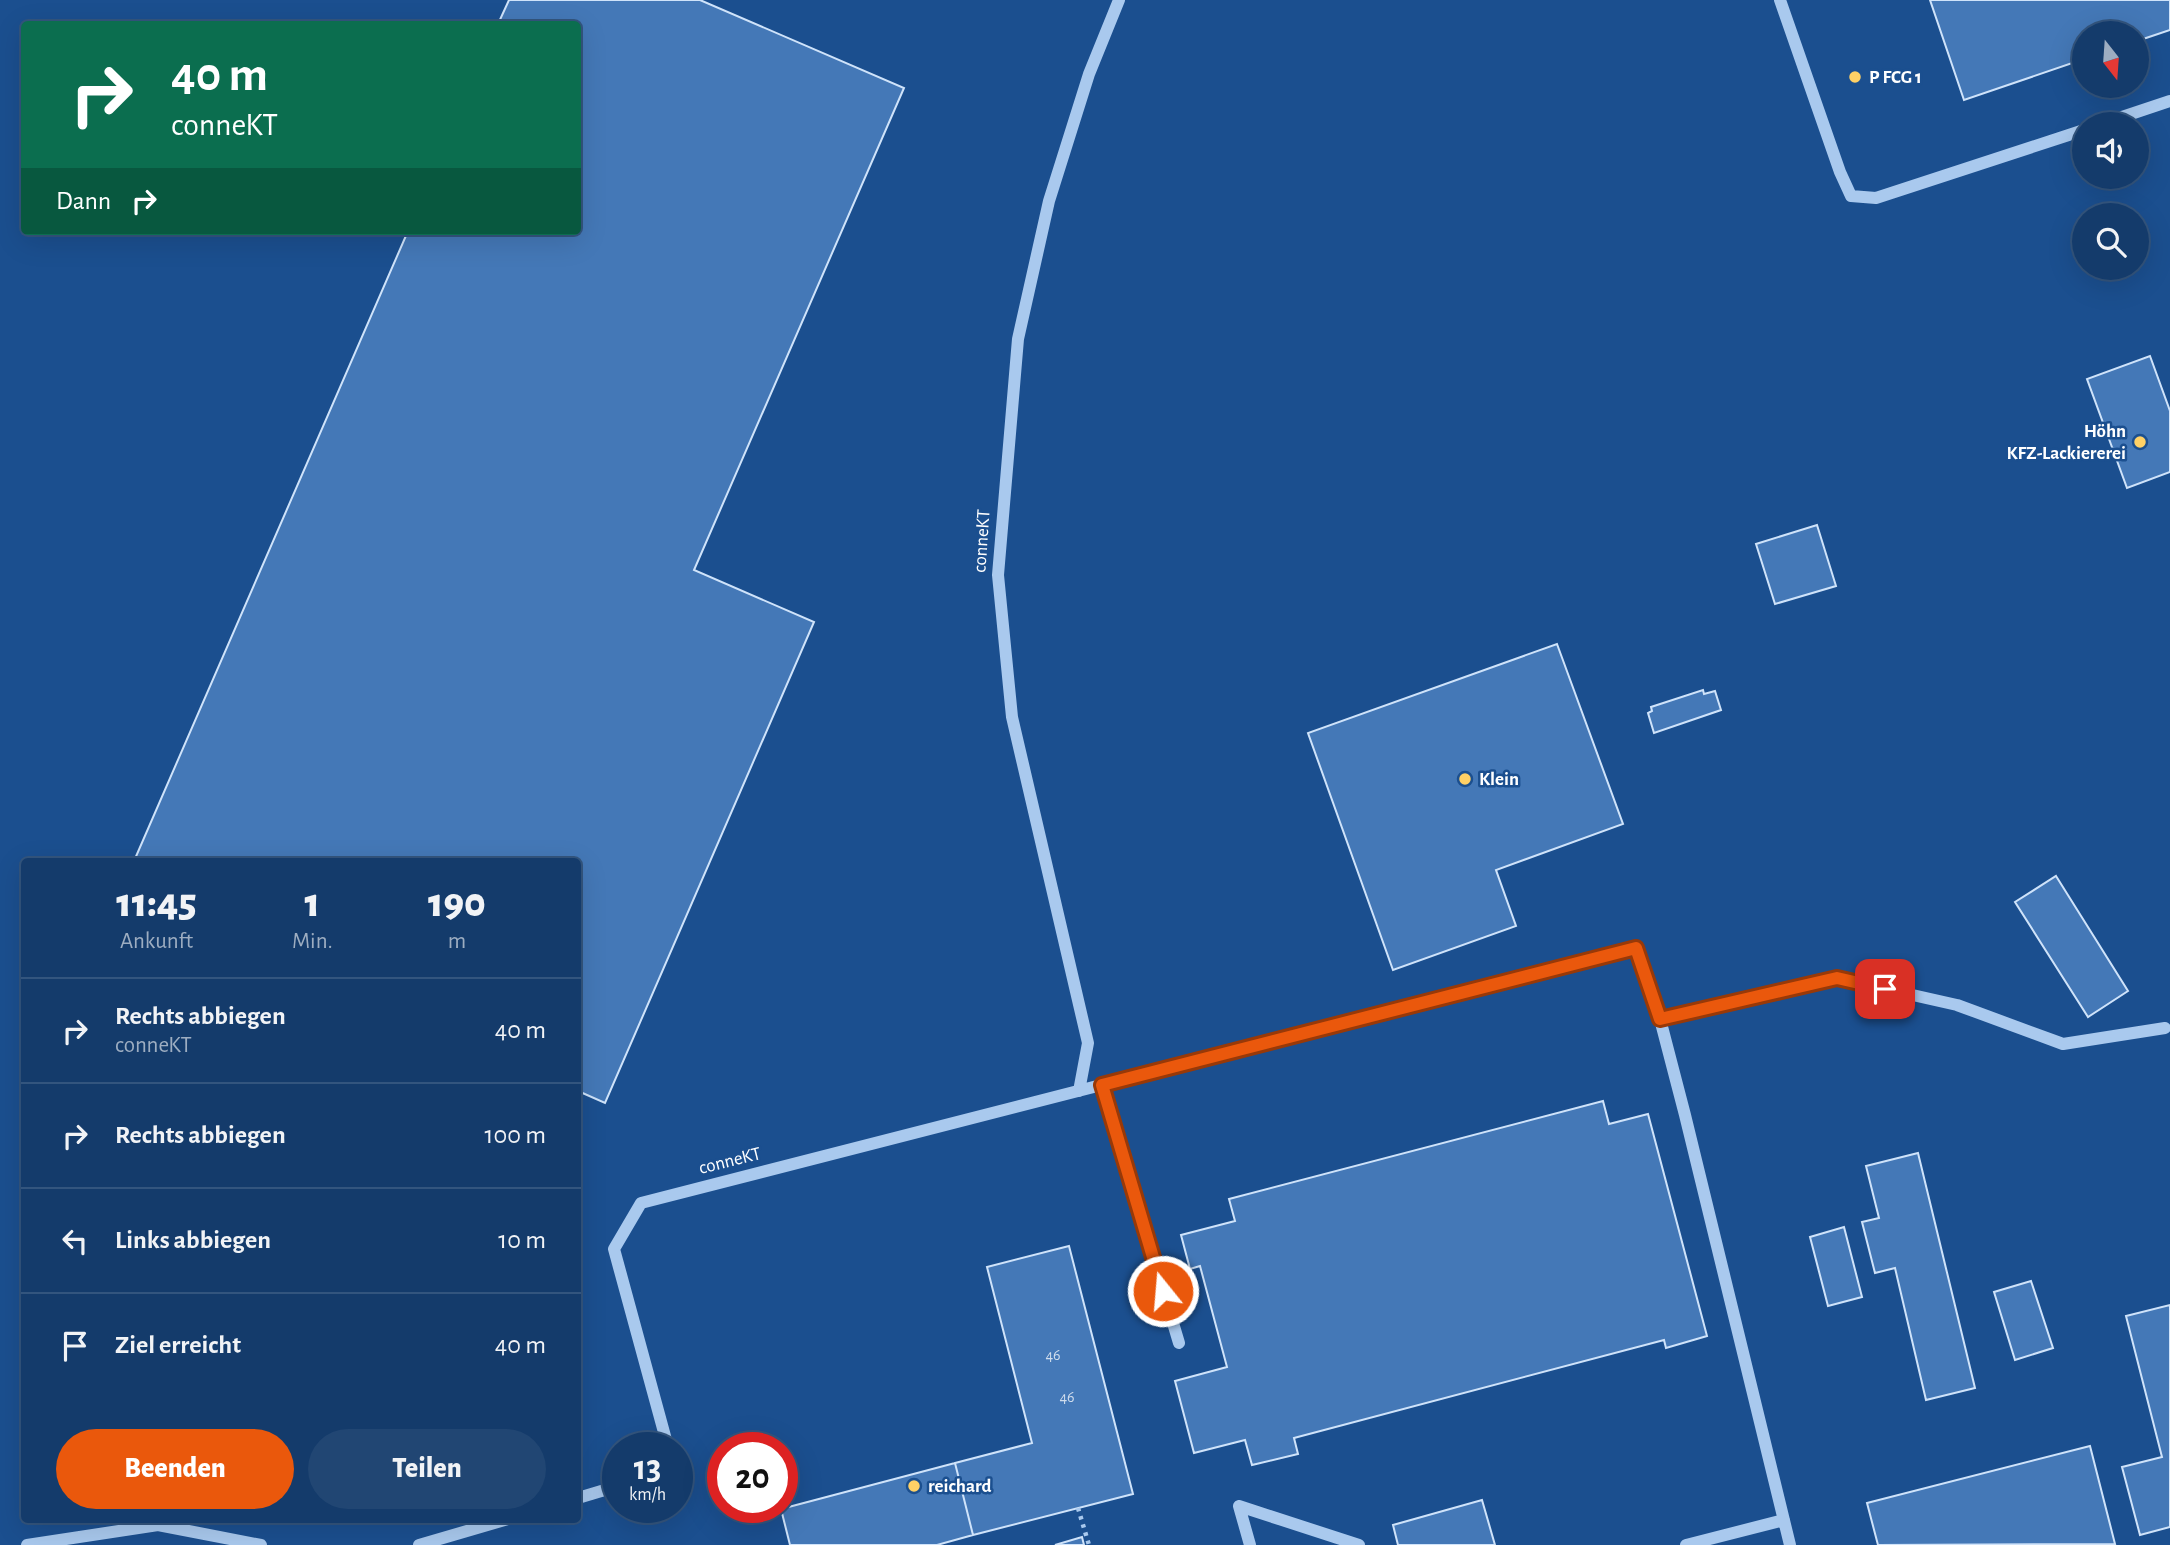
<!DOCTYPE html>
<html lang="de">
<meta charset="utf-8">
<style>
body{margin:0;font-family:"Alegreya Sans",sans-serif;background:#214673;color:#f1f3f6;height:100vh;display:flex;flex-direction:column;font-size:26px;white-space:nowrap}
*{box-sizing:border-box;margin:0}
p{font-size:23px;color:#9dadc1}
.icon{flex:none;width:38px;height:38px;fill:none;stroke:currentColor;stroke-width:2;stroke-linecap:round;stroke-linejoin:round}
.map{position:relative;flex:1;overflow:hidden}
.panel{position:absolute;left:21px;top:858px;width:560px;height:665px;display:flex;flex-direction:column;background:#143b6b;border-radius:7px;box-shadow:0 7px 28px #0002,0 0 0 2px #33557e}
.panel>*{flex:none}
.top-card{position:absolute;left:21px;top:21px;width:560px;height:214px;border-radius:7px;box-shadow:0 7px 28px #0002,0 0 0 2px #33557e;background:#0b6e4f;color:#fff;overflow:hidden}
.needle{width:46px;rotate:163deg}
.controls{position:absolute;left:2072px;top:21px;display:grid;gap:14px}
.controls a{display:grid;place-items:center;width:77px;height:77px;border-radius:50%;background:#143b6b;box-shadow:0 7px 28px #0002,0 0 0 2px #33557e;font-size:35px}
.speed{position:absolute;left:602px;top:1432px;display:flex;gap:14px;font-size:35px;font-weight:700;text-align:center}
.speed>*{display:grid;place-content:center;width:91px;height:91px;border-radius:50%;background:#143b6b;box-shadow:0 7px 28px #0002,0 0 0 2px #33557e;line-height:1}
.speed small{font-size:18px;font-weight:400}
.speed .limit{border:10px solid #d22;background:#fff;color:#111}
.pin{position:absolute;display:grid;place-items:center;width:60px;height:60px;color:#fff;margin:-30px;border-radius:14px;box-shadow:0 4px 10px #0006}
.me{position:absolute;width:77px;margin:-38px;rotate:343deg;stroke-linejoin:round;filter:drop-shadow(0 0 5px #0008)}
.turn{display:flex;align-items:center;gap:24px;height:147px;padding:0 35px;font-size:32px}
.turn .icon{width:91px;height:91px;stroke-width:2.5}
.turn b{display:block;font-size:49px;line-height:60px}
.then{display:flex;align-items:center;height:66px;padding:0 35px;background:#0003;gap:14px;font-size:26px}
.eta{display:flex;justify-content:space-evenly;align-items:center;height:119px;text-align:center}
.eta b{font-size:42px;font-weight:800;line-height:49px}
.action{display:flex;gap:14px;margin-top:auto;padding:14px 35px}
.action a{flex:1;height:80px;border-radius:42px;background:#ea580c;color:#fff;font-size:28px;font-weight:800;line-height:80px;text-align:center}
.action a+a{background:#214673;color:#f1f3f6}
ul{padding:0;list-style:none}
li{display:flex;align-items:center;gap:21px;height:105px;padding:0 35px;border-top:2px solid #33557e}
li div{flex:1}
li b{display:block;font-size:26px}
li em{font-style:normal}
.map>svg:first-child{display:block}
.building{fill:#4478b7;stroke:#cfe3fa;stroke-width:2}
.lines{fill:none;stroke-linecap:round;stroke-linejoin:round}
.path{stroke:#a9c9ee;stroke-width:4.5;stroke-dasharray:3.5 5;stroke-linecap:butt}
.minor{stroke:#a9c9ee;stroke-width:12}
.route-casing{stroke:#983908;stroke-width:18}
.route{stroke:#ea580c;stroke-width:12}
.poi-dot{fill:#ffd166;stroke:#1b4f8f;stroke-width:2.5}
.labels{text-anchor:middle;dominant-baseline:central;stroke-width:5;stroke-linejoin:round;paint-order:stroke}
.number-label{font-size:16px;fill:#d0dded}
.poi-label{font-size:19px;font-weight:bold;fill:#fff;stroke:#1b4f8f;text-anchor:start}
.street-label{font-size:19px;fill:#fff;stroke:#1b4f8f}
</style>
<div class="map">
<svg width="2170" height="1545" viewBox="0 0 2170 1545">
<rect width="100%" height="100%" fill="#1b4f8f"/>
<path class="building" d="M509 0H700L904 88 694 570 814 622 605 1103 578 1091V861H134L408 231H578V24H498Z
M1930 0H2170V30L2137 41V33H2084V59L1964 100Z
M2150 356 2170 411V472L2127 488 2087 379Z
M1817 525 1836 586 1775 604 1756 544Z
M1557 644 1623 824 1496 870 1516 926 1393 970 1308 733Z
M1703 690 1704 694 1715 691 1721 710 1654 733 1648 713 1652 711 1651 707Z
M2056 876 2128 991 2088 1017 2015 902Z
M1603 1101 1609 1124 1648 1114 1707 1336 1666 1348 1664 1340 1294 1438 1298 1454 1252 1465 1245 1440 1194 1453 1175 1381 1227 1367 1200 1266 1190 1269 1181 1235 1235 1221 1229 1199Z
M1918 1153 1975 1388 1926 1400 1895 1268 1875 1273 1862 1222 1879 1218 1866 1166Z
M1844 1227 1862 1297 1828 1306 1810 1237Z
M1069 1246 1133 1494 973 1535 955 1463 1032 1443 987 1267Z
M2031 1281 2053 1348 2015 1360 1994 1292Z
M2170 1305V1527L2140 1535 2122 1467 2162 1457 2126 1316Z
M2090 1446 2115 1544 1878 1545 1867 1503Z
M955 1463 973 1535 937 1545H790L781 1509Z
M1482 1500 1495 1545H1398L1393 1525Z
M1082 1537 1084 1545H1055Z"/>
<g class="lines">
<path class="path" d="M1078 1508 1089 1545"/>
<path class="minor" d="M1780 0 1840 172 1851 196 1876 198 2084 130
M2101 124 2170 101
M1660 1019 1837 978 1957 1005 2063 1044 2165 1028
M1102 1085 1179 1343
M1079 1091 1088 1043 1012 717 998 575 1018 339 1049 201 1089 74 1119 0
M668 1447 614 1249 641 1203 1636 948 1660 1019 1685 1115 1790 1545
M578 1498 618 1486
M1239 1506 1359 1545
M1239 1506 1250 1545
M27 1545 158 1525 261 1545
M419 1545 508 1519
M1686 1545 1784 1520"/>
</g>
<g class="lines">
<defs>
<path id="route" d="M1163 1291 1102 1085 1636 948 1660 1019 1837 978 1885 989"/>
</defs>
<use href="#route" class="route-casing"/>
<use href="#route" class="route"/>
</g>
<g class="poi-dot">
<circle cx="1855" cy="77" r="7"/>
<circle cx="2140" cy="442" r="7"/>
<circle cx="1465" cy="779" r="7"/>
<circle cx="914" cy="1486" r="7"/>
</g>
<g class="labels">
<g class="number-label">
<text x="1053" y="1355">46</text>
<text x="1067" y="1397">46</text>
</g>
<g class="poi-label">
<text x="1869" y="77">P FCG 1</text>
<text x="2126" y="431" text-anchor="end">Höhn<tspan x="2126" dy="22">KFZ-Lackiererei</tspan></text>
<text x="1479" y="779">Klein</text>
<text x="928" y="1486">reichard</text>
</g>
<g class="street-label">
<text transform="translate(982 541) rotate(-86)">conneKT</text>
<text transform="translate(730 1161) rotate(-14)">conneKT</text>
</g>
</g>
</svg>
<div class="controls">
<a><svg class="needle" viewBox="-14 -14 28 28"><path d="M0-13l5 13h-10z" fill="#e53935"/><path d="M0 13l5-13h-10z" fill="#9dadc1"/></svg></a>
<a><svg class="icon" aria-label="sound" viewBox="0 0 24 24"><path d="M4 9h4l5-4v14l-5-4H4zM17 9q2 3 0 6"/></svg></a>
<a><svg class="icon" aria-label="search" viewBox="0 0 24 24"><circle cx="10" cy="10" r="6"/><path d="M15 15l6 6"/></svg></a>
</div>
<div class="speed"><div>13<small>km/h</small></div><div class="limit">20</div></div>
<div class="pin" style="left:1885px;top:989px;background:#d93025"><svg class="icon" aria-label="arrive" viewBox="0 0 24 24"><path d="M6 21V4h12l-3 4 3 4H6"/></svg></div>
<svg class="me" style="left:1163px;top:1291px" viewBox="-20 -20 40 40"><circle r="17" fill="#ea580c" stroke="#fff" stroke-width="3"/><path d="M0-11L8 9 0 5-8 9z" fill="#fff"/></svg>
<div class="top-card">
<div class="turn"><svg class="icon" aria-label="right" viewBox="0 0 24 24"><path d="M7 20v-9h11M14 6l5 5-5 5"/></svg><div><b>40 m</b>conneKT</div></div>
<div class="then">Dann<svg class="icon" aria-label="right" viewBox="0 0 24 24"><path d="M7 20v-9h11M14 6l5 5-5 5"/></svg></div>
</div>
<section class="panel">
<div class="eta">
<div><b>11:45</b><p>Ankunft</p></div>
<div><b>1</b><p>Min.</p></div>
<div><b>190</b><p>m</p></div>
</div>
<ul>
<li><svg class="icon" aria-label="right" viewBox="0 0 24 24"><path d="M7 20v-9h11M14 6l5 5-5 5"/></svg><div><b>Rechts abbiegen</b><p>conneKT</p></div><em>40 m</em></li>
<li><svg class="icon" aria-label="right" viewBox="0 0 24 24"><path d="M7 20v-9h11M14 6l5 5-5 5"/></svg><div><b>Rechts abbiegen</b></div><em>100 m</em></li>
<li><svg class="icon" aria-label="left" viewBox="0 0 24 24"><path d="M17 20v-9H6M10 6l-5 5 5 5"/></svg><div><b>Links abbiegen</b></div><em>10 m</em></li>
<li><svg class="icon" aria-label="arrive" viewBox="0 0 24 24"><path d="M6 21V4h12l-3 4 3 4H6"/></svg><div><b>Ziel erreicht</b></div><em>40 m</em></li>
</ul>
<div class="action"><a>Beenden</a><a>Teilen</a></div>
</section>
</div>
